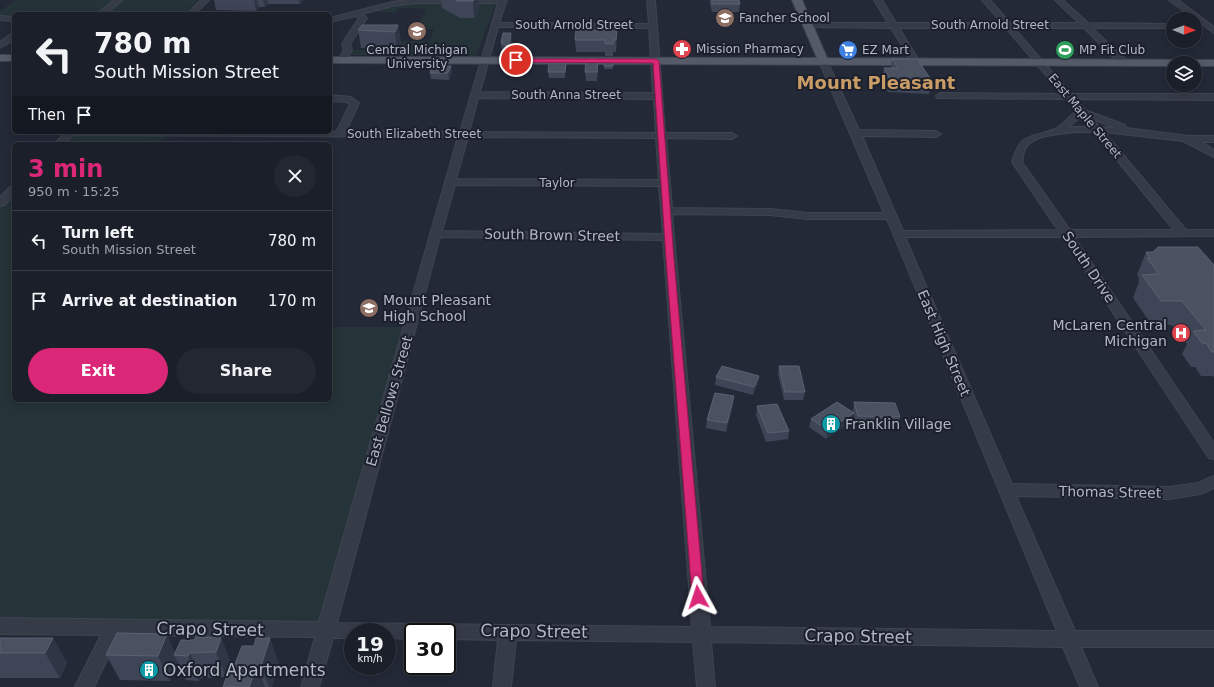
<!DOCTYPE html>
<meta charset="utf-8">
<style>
body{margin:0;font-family:"DejaVu Sans",sans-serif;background:#232731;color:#f1f3f6;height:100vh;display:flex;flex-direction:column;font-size:15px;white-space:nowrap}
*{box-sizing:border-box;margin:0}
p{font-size:13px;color:#9fa2a8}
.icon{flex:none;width:22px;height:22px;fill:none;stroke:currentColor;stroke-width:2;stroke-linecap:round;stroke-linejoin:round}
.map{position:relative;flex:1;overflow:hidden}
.details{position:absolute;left:12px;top:142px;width:320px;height:260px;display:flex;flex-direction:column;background:#1a1f29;border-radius:6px;box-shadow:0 2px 10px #0003,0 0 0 1px #383d46}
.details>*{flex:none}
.banner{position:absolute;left:12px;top:12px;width:320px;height:122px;border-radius:6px;box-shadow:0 2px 10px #0003,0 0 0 1px #383d46;background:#1a1f29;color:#f1f3f6;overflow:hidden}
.needle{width:26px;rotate:91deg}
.tools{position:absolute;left:1166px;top:12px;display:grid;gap:8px}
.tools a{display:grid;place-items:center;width:36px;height:36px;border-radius:50%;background:#1a1f29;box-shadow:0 2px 10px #0003,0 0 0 1px #383d46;font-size:20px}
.speed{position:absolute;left:344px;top:623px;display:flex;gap:8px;font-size:20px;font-weight:700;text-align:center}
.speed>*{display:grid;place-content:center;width:52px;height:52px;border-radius:50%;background:#1a1f29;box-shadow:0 2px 10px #0003,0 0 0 1px #383d46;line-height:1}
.speed small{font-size:10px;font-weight:400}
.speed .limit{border:2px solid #111;border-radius:6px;background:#fff;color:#111}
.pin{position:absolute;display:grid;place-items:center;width:34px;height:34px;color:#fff;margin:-17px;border:2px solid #fff;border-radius:50%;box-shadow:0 1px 4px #0007}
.me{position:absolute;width:44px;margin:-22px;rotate:355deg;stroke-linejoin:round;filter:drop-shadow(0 0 3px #0008)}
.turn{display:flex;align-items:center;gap:14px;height:84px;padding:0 16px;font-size:18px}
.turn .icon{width:52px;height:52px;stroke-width:2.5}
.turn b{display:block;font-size:28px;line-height:34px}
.then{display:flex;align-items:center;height:38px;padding:0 16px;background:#0003;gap:8px;font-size:15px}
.round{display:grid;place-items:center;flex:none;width:42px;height:42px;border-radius:21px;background:#232731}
.overview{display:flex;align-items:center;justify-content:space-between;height:68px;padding:0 16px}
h1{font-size:24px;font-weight:700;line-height:30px;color:#db2777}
.primary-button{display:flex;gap:8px;margin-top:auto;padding:8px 16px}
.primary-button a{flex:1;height:46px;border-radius:24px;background:#db2777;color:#fff;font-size:16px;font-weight:700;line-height:46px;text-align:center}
.primary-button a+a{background:#232731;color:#f1f3f6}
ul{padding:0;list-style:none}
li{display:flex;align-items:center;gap:12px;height:60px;padding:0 16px;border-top:1px solid #383d46}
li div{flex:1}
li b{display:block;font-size:15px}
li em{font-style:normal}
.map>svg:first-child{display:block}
.green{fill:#253438}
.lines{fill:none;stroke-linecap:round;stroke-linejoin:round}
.minor-casing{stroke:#3f4451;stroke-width:2}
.major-casing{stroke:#3f4451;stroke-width:2}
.minor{fill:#363b48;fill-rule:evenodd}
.major{fill:#545a68;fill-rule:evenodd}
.wall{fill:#3e4556}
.shaded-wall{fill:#2e3545}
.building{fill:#4a5262;stroke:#5a6171}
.route{fill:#db2777;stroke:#8e194d}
.labels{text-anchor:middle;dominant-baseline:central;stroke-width:4;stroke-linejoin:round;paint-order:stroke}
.far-poi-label{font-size:12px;fill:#b1b6c4;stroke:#1c202c;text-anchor:start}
.far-street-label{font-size:12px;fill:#b1b6c4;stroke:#1c202c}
.street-label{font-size:14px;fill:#b1b6c4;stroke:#1c202c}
.poi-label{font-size:14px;fill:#b1b6c4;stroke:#1c202c;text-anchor:start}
.near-street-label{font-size:17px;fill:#b1b6c4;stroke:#1c202c}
.near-poi-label{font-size:17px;fill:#b1b6c4;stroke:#1c202c;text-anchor:start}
.far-town-label{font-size:18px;font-weight:bold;fill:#ca9d66;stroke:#1c202c}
</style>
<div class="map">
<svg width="1214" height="687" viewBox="0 0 1214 687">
<rect width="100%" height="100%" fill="#232937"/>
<path class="green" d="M16 0H113L96 14H14V17H0V11Z
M121 0H198L184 14H104Z
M417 2 496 3 476 56 350 55 352 50H396L401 41H429L434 29H416L426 9 398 8 395 13 374 11 390 6Z
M71 132 168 133 159 144H59Z
M14 189V400H330V327H410L326 630 0 626V203Z"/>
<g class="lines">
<defs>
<path id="minor" d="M114 0H122L106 14H97Z
M201 0H209L195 14H187Z
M406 0H507L499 23 649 24 647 0H655L665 133H732L737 136 732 139 666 138 672 208 770 209 808 213H884L819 61 826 59 859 130 936 131 941 134 936 137 862 136 903 231 1058 230 1012 162C1021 131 1030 139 1055 129 1062 126 1070 116 1076 111L1066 99 937 98 936 96 940 93 1062 94 1006 28H899L920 62 916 64 912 62 891 28 807 27H804V23H888L874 0H882L896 23H1002L982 0H990L1010 23H1079L1055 0H1063L1088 23 1173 24V28H1092L1126 60 1127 62 1123 64H1120L1084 28H1014L1071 94H1214V100L1076 99 1085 110 1125 125 1126 128 1189 136H1214V142H1202L1214 150V157L1183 141 1104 132 1186 230H1214V236L1074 237 1214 443V459L1209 458 1063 237H905L1012 484 1169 487 1198 483 1214 476V488L1201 494 1169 499 1016 496 1075 631H1214V647H1081L1098 687H1080L1063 647 711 642 715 687H697L693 642 516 640 511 687H493L498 640 447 639V632H413V639L387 638V632H353V638H333L319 687H301L315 637 119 635 94 687H75L101 635 0 634V618L319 622 458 137 73 135 64 144H54L66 132H330L337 131 350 104 346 102 330 101V95L351 97 359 103 346 131 460 132 498 3H415L392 6 362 14 367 18 350 44 352 50 345 62 338 60 344 50 342 44 359 18 356 16 330 22V18L392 2ZM498 27 649 28 653 93 480 92ZM478 98 654 99 656 133 469 132ZM1081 117 1089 127H1068ZM1093 119 1115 128 1099 127ZM1076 132H1094L1174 230H1070L1022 162C1023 158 1023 153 1025 149 1033 134 1061 134 1076 132ZM468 137 656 138 659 180 456 179ZM455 185 659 186 663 234 442 231ZM672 214 770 215 808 219H887L1057 631 710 627ZM440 237 663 240 692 627 337 623Z
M1169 0H1178L1214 27V33Z
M0 16 14 17V21L0 20Z
M11 34H14V40L0 48V42Z
M14 186V195L4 205 0 206V197L10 187Z"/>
<path id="major" d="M792 0H802L827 58 1214 60V66H1195V63H1173V66L330 63V57L817 58Z
M0 55H14V61H0Z"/>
</defs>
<use href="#minor" class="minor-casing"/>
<use href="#major" class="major-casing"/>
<use href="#minor" class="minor"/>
<use href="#major" class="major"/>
</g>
<path class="wall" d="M214 0H304L300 4H268L265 7H259L256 11 216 10Z
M441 0H478L479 11 474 18H460L442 8Z
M710 0H739L740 4 739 12H712L710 4Z
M398 25 401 42 397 50 361 48 358 30Z
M617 30 616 52H613V56H605V52H576L575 40Z
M512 42 509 56 502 52 501 43Z
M892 59 932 81 929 94 888 92 882 81 884 68H891Z
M604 62H613V69H604Z
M566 63 565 78H549L548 72Z
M451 66 452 73 449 80 431 79 430 73Z
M598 70 597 81H586L585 72Z
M1146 252 1214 265V377L1213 376H1201L1195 367H1191L1182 354 1187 344 1172 325 1151 324 1133 298 1139 282 1138 281 1139 278 1137 275Z
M779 366 805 392 803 400H784L778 374Z
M759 376 758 384 753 395 715 385 716 377Z
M734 396 733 405 726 432 706 428 707 420Z
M854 402 900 417 898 425 856 424 854 414 852 421 826 439 809 427 811 419 853 413V410Z
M757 406 789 431 788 439 766 442 756 415Z
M0 638H53L67 663 60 678H0Z
M221 638 231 663 226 677 201 678 199 681 186 680 178 662 170 681 120 680 106 655 175 653 194 640Z
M235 664H279L272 687H223Z"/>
<path class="shaded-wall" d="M254 0H257L259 7 256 11Z
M263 0H267L268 4 265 7Z
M299 0H304L300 4Z
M474 0H478L479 11 474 18 473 1Z
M398 25 401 42 397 50 395 32Z
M511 33 512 42 509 56V47Z
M451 66 452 73 449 80 448 73Z
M759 376 758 384 753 395 754 387Z
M734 396 733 405 726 432 727 423Z
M854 413 852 421 826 439 828 430Z
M167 634 176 655H174L178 662 170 681 158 656Z
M53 638 67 663 60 678 45 653Z
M221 638 231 663 226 677 216 652Z
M270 638 279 664 272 687H269L261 666Z
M190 653 201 678 199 681 188 656Z
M257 666 265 687H249Z"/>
<path class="building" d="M456 0H474L473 1H458Z
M712 0H739L740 4H712Z
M362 25H398L395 32 358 30Z
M576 30H617L616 40H613V44H605V40H575Z
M503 33H511L509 47 501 43Z
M892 59H917L932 81 890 79 884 68H898Z
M586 61H598L597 72H585Z
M604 62H613V66H604Z
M549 63H566L565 72H548Z
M432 66H451L448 73H430Z
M1158 247H1198L1214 265V352H1212L1206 343H1202L1193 331 1206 330 1182 301H1161L1142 275 1159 274 1147 258H1150L1146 252H1153Z
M722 366 759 376 754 387 716 377Z
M779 366H799L805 392H785Z
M715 393 734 396 727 423 707 420Z
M837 402 854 413 828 430 811 419Z
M854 402 895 403 900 417 858 416Z
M777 404 789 431 768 433 757 406Z
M117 633 167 634 158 656 106 655Z
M196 637 221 638 216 652 190 653 188 656 174 655 181 640H194Z
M0 638H53L45 653H0Z
M256 638H270L261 666H257L249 687H223L231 664H235L242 646H254Z"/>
<path class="route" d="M514 59H656L659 61 674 259 704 597 703 601 698 602 694 601 692 597 666 259 653 63 516 62Z"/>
<defs>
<symbol id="school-disc" viewBox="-11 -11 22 22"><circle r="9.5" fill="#8d6e63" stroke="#1c202c"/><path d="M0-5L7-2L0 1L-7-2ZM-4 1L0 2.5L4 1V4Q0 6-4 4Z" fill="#fff"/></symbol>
<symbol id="university-disc" viewBox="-11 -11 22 22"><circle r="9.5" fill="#8d6e63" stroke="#1c202c"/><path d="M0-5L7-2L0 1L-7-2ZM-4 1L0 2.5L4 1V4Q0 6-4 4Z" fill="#fff"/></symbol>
<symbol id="pharmacy-disc" viewBox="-11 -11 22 22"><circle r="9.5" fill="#e0444e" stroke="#1c202c"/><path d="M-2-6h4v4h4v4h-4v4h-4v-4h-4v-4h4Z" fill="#fff"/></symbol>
<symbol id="supermarket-disc" viewBox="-11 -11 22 22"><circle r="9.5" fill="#3f7fe0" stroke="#1c202c"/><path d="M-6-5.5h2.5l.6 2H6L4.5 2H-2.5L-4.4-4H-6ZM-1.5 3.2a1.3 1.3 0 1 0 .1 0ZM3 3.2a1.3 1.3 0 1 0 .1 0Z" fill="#fff"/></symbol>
<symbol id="stadium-disc" viewBox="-11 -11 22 22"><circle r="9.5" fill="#2e9e5b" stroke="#1c202c"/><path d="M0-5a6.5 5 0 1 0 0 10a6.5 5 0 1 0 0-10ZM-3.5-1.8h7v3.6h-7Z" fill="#fff"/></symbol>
<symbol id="hospital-disc" viewBox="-11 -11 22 22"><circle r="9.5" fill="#e0444e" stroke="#1c202c"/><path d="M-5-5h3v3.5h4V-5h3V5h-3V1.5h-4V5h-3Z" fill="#fff"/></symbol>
<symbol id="building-disc" viewBox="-11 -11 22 22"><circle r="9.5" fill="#0f9aa8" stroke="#1c202c"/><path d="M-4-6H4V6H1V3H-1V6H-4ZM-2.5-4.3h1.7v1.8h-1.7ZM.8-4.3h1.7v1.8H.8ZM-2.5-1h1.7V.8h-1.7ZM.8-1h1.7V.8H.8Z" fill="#fff"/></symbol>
</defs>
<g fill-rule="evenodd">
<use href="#school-disc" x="714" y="7" width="22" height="22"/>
<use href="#university-disc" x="406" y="20" width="22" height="22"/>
<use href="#pharmacy-disc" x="671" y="38" width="22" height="22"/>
<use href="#supermarket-disc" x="837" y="39" width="22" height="22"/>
<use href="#stadium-disc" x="1054" y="39" width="22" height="22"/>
<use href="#school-disc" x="358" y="297" width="22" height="22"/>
<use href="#hospital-disc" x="1170" y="322" width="22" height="22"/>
<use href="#building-disc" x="820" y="413" width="22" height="22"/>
<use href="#building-disc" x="138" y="659" width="22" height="22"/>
</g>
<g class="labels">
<g class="far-poi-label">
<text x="739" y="18">Fancher School</text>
<text x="696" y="49">Mission Pharmacy</text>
<text x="417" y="50" text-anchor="middle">Central Michigan<tspan x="417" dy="14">University</tspan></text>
<text x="862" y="50">EZ Mart</text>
<text x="1079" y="50">MP Fit Club</text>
</g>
<g class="far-street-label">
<text x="574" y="25">South Arnold Street</text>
<text x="990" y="25">South Arnold Street</text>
<text x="566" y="95">South Anna Street</text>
<text transform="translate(1085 116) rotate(50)">East Maple Street</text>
<text x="414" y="134">South Elizabeth Street</text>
<text x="557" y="183">Taylor</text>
</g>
<g class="street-label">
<text transform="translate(552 235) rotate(1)">South Brown Street</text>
<text transform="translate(1089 267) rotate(56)">South Drive</text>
<text transform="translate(944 343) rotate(67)">East High Street</text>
<text transform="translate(389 401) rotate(-74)">East Bellows Street</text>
<text transform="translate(1110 492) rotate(1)">Thomas Street</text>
</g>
<g class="poi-label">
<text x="383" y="300">Mount Pleasant<tspan x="383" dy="16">High School</tspan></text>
<text x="1167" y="325" text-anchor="end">McLaren Central<tspan x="1167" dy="16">Michigan</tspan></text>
<text x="845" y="424">Franklin Village</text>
</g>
<g class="near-street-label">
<text transform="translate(210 629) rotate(1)">Crapo Street</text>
<text transform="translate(534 631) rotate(1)">Crapo Street</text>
<text transform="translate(858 636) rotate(1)">Crapo Street</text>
</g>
<g class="near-poi-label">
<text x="163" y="670">Oxford Apartments</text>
</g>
<g class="far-town-label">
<text x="876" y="82">Mount Pleasant</text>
</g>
</g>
</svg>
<div class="tools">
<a><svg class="needle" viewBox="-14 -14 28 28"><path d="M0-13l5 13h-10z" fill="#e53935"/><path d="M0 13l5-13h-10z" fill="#9fa2a8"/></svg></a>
<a><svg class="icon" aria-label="layers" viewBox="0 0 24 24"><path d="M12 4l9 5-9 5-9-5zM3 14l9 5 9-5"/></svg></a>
</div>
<div class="speed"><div>19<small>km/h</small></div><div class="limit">30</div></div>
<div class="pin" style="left:516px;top:60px;background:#d93025"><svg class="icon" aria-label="arrive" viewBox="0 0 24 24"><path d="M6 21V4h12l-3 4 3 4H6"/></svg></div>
<svg class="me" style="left:698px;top:597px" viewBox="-20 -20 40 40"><path d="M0-17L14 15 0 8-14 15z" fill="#db2777" stroke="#fff" stroke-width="4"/></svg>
<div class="banner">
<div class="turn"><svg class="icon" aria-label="left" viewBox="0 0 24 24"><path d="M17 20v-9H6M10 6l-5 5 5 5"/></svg><div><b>780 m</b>South Mission Street</div></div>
<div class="then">Then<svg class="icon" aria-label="arrive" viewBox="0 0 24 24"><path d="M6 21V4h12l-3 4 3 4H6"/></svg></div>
</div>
<section class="details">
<div class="overview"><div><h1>3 min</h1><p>950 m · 15:25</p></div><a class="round"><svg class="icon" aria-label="close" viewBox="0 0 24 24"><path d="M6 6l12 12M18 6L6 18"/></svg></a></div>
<ul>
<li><svg class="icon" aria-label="left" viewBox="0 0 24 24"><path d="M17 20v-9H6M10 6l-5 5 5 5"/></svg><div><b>Turn left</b><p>South Mission Street</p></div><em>780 m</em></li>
<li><svg class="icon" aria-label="arrive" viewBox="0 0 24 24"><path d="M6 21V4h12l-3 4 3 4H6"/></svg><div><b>Arrive at destination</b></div><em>170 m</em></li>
</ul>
<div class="primary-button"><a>Exit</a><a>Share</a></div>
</section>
</div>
